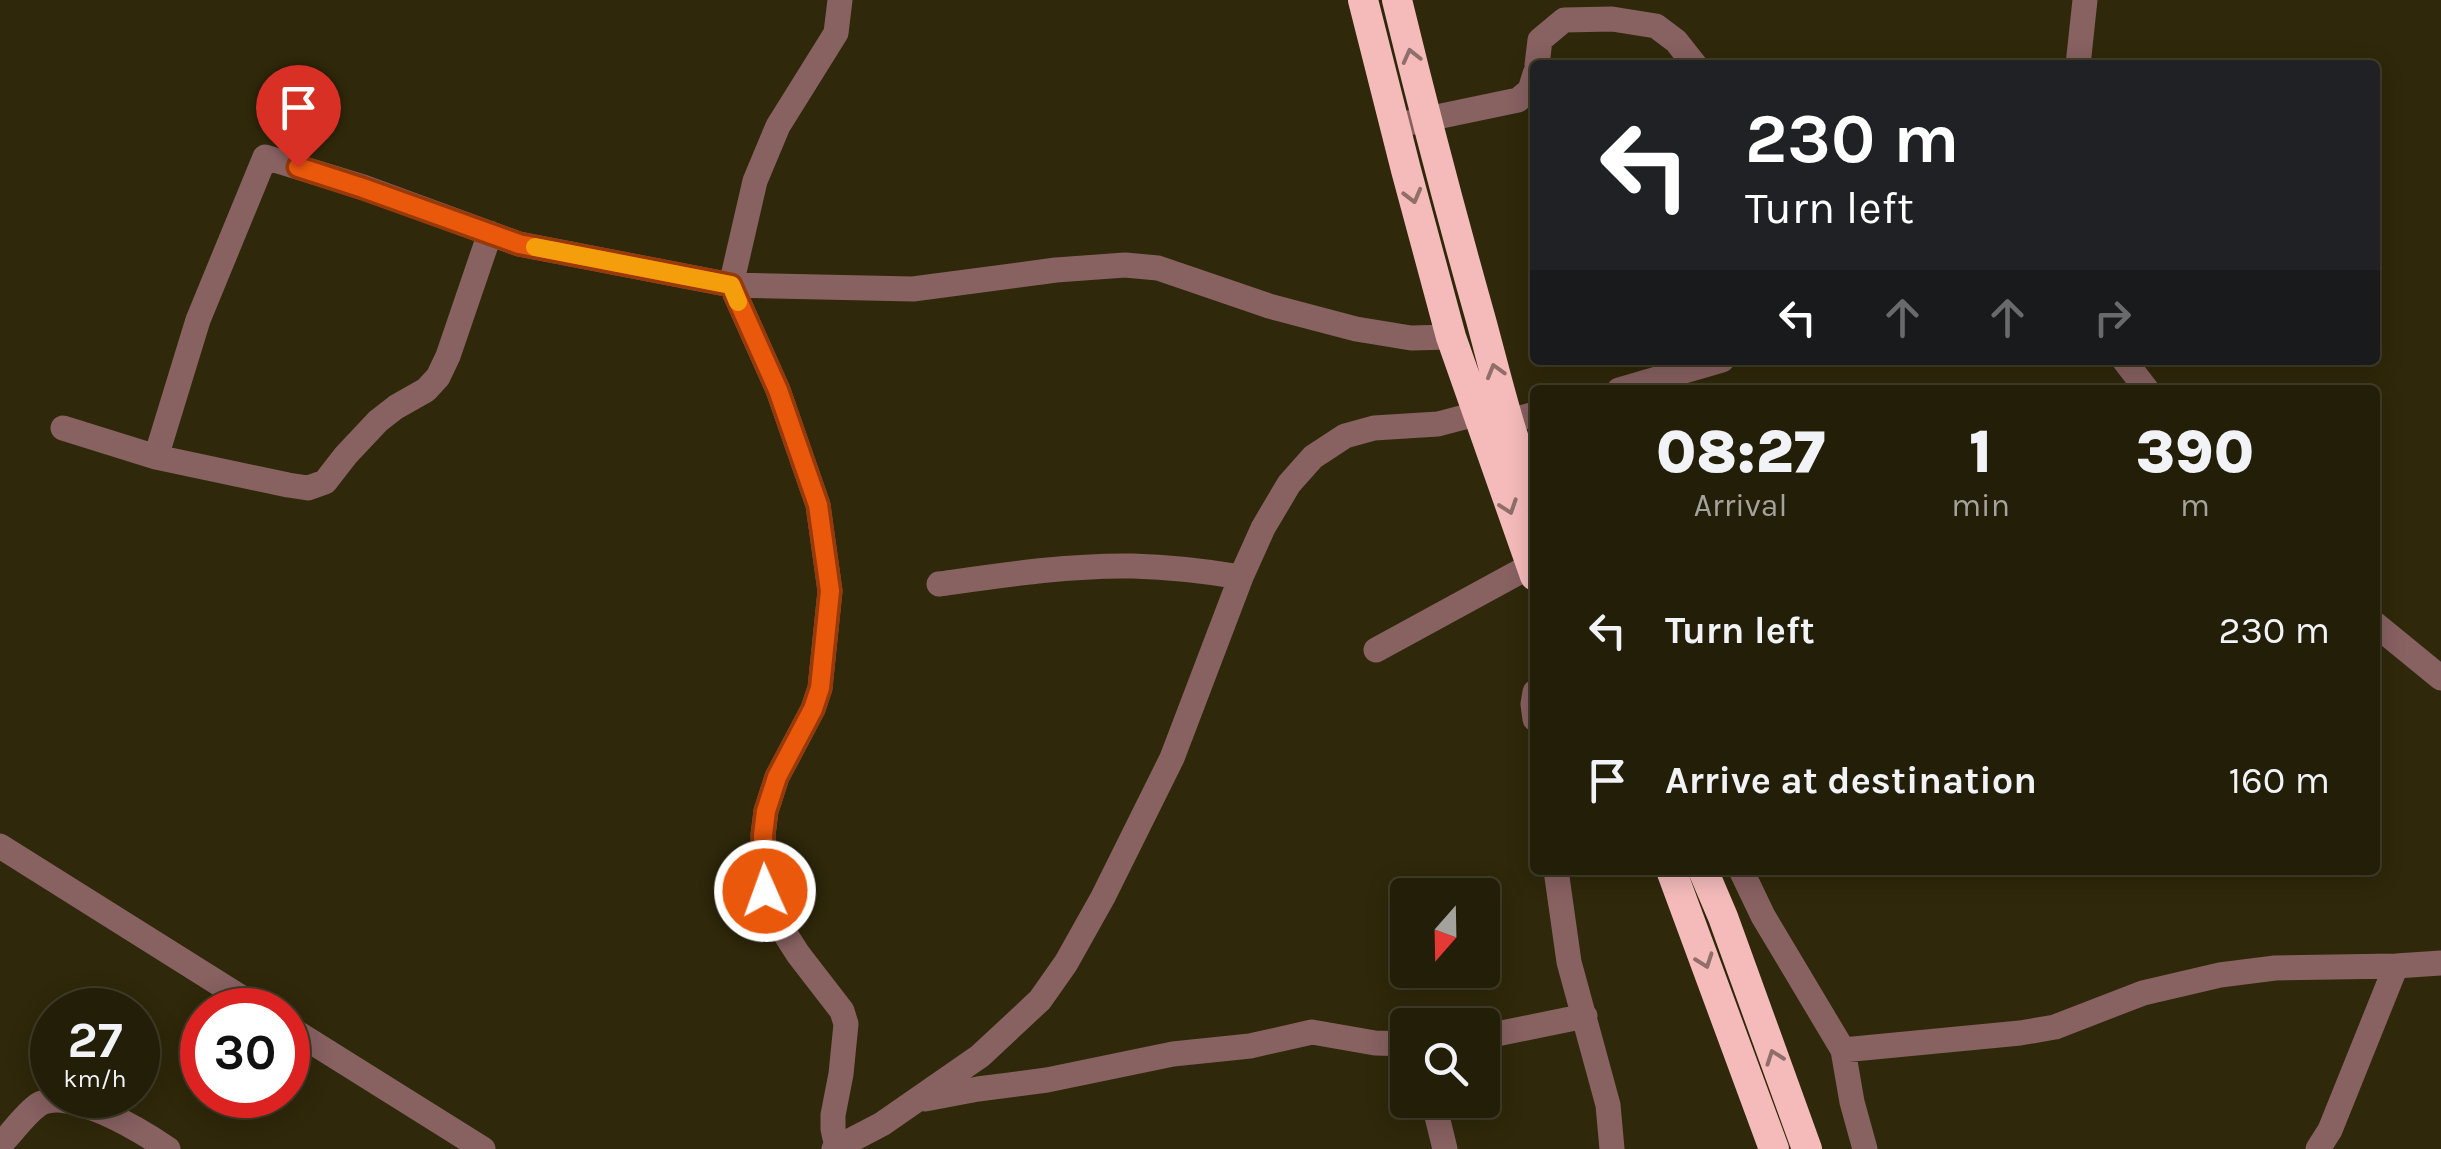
<!DOCTYPE html>
<style>
body{margin:0;font-family:Karla,sans-serif;background:#2f2b16;color:#f1f3f6;height:100vh;display:flex;flex-direction:column;font-size:38px;white-space:nowrap}
*{box-sizing:border-box;margin:0}
p{font-size:32px;color:#a3a29c}
.icon{flex:none;width:55px;height:55px;fill:none;stroke:currentColor;stroke-width:2;stroke-linecap:round;stroke-linejoin:round}
.map{position:relative;flex:1;overflow:hidden}
.drawer{position:absolute;left:1530px;top:385px;width:850px;height:490px;display:flex;flex-direction:column;background:#231e08;border-radius:10px;box-shadow:0 5px 25px #0003,0 0 0 2px #403c29}
.drawer>*{flex:none}
.banner{position:absolute;left:1530px;top:60px;width:850px;height:305px;border-radius:10px;box-shadow:0 5px 25px #0003,0 0 0 2px #403c29;background:#202124;color:#fff;overflow:hidden}
.needle{width:65px;rotate:200deg}
.controls{position:absolute;left:1390px;top:878px;display:grid;gap:20px}
.controls a{display:grid;place-items:center;width:110px;height:110px;border-radius:10px;background:#231e08;box-shadow:0 5px 25px #0003,0 0 0 2px #403c29;font-size:50px}
.speed{position:absolute;left:30px;top:988px;display:flex;gap:20px;font-size:50px;font-weight:700;text-align:center}
.speed>*{display:grid;place-content:center;width:130px;height:130px;border-radius:50%;background:#231e08;box-shadow:0 5px 25px #0003,0 0 0 2px #403c29;line-height:1}
.speed small{font-size:25px;font-weight:400}
.speed .limit{border:15px solid #d22;background:#fff;color:#111}
.pin{position:absolute;display:grid;place-items:center;width:85px;height:85px;color:#fff;margin:-102px -42px;border-radius:50% 50% 50% 0;rotate:-45deg;box-shadow:0 0 10px #0007}
.pin .icon{rotate:45deg}
.me{position:absolute;width:110px;margin:-55px;rotate:358deg;stroke-linejoin:round;filter:drop-shadow(0 0 8px #0008)}
.turn{display:flex;align-items:center;gap:35px;height:210px;padding:0 50px;font-size:45px}
.turn .icon{width:130px;height:130px;stroke-width:2.5}
.turn b{display:block;font-size:70px;line-height:85px}
.lanes{display:flex;align-items:center;height:95px;padding:0 50px;background:#0003;justify-content:center;gap:50px;direction:ltr}
.lanes .off{opacity:.35}
.eta{display:flex;justify-content:space-evenly;align-items:center;height:170px;text-align:center}
.eta b{font-size:60px;font-weight:800;line-height:70px}
ul{padding:0;list-style:none}
li{display:flex;align-items:center;gap:30px;height:150px;padding:0 50px}
li div{flex:1}
li b{display:block;font-size:38px}
li em{font-style:normal}
.map>svg:first-child{display:block}
.lines{fill:none;stroke-linecap:round;stroke-linejoin:round}
.minor{stroke:#886161;stroke-width:25}
.highway{stroke:#f5bbbb;stroke-width:30}
.oneway{stroke:#906e69}
.route-casing{stroke:#983908;stroke-width:25}
.route{stroke:#ea580c;stroke-width:18}
.slow{stroke:#f59e0b;stroke-width:18}
</style>
<div class="map">
<svg width="2441" height="1149" viewBox="0 0 2441 1149">
<rect width="100%" height="100%" fill="#2f280a"/>
<g class="lines">
<path class="minor" d="M1537 65 1540 40 1564 20 1612 19 1656 26 1676 41 1695 65
M2078 65 2085 0
M1408 123 1518 100 1530 90 1535 74
M2124 360 2147 390
M1619 390 1722 360
M1509 421 1535 414
M63 428 156 457 288 485 308 488 325 482 346 455 378 421 396 407 426 390 438 377 448 356 490 233
M156 457 198 320 265 157 363 187 519 244 731 285 913 289 1056 270 1125 265 1158 268 1269 306 1356 329 1411 338 1451 337
M939 584C1003 575 1068 565 1133 566 1170 567 1205 571 1241 577
M2375 624 2441 678
M1376 650 1530 566
M1535 692 1533 704 1535 719
M0 846 261 1010
M1556 870 1569 962 1608 1105 1612 1149
M1741 870 1763 916 1843 1050 1852 1102 1865 1149
M288 1027 483 1149
M1482 1037 1585 1016
M1843 1050 2020 1033 2055 1027 2143 993 2220 975 2275 968 2396 966 2441 963
M925 1099 978 1089 1047 1080 1173 1054 1250 1046 1312 1032 1375 1043 1408 1044
M1433 1100 1445 1149
M0 1145C12 1133 24 1115 38 1105 68 1085 143 1132 168 1149
M837 1147 833 1129V1115L841 1074 846 1024 842 1011 798 954 777 921 765 891 763 835 766 811 777 777 813 709 820 688 830 591 818 505 778 390 731 285 755 181 778 126 836 33 840 0
M834 1149 882 1124 980 1056 1040 1000 1066 963 1103 897 1172 758 1241 577 1263 528 1289 484 1313 457 1345 436 1374 428 1438 424 1476 414
M2318 1149 2330 1130 2396 966"/>
<path class="highway" d="M1363 0 1406 170 1451 337 1535 576
M1397 0C1423 107 1451 214 1481 320 1497 379 1511 440 1535 497
M1671 870 1774 1149
M1703 870 1723 917 1807 1149"/>
</g>
<defs><path id="oneway-chevron" d="M-2-3.5L2.5 0L-2 3.5" fill="none" stroke-width="1.6" stroke-linecap="round" stroke-linejoin="round" transform="scale(2.5)"/></defs>
<g class="oneway">
<use href="#oneway-chevron" transform="translate(1411 56) rotate(-104)"/>
<use href="#oneway-chevron" transform="translate(1413 196) rotate(75)"/>
<use href="#oneway-chevron" transform="translate(1495 371) rotate(-106)"/>
<use href="#oneway-chevron" transform="translate(1509 507) rotate(71)"/>
<use href="#oneway-chevron" transform="translate(1705 961) rotate(70)"/>
<use href="#oneway-chevron" transform="translate(1774 1057) rotate(-110)"/>
</g>
<g class="lines">
<defs>
<path id="route" d="M298 167 363 188 519 244 731 285 778 390 818 505 830 591 820 688 813 709 777 777 766 811 763 835 765 891"/>
</defs>
<use href="#route" class="route-casing"/>
<use href="#route" class="route"/>
<path class="slow" d="M535 247 731 285 738 302"/>
</g>
</svg>
<div class="controls">
<a><svg class="needle" viewBox="-14 -14 28 28"><path d="M0-13l5 13h-10z" fill="#e53935"/><path d="M0 13l5-13h-10z" fill="#a3a29c"/></svg></a>
<a><svg class="icon" aria-label="search" viewBox="0 0 24 24"><circle cx="10" cy="10" r="6"/><path d="M15 15l6 6"/></svg></a>
</div>
<div class="speed"><div>27<small>km/h</small></div><div class="limit">30</div></div>
<div class="pin" style="left:298px;top:167px;background:#d93025"><svg class="icon" aria-label="arrive" viewBox="0 0 24 24"><path d="M6 21V4h12l-3 4 3 4H6"/></svg></div>
<svg class="me" style="left:765px;top:891px" viewBox="-20 -20 40 40"><circle r="17" fill="#ea580c" stroke="#fff" stroke-width="3"/><path d="M0-11L8 9 0 5-8 9z" fill="#fff"/></svg>
<div class="banner">
<div class="turn"><svg class="icon" aria-label="left" viewBox="0 0 24 24"><path d="M17 20v-9H6M10 6l-5 5 5 5"/></svg><div><b>230 m</b>Turn left</div></div>
<div class="lanes"><svg class="icon" aria-label="left" viewBox="0 0 24 24"><path d="M17 20v-9H6M10 6l-5 5 5 5"/></svg><svg class="icon off" aria-label="ahead" viewBox="0 0 24 24"><path d="M12 20V5M6 11l6-6 6 6"/></svg><svg class="icon off" aria-label="ahead" viewBox="0 0 24 24"><path d="M12 20V5M6 11l6-6 6 6"/></svg><svg class="icon off" aria-label="right" viewBox="0 0 24 24"><path d="M7 20v-9h11M14 6l5 5-5 5"/></svg></div>
</div>
<section class="drawer">
<div class="eta">
<div><b>08:27</b><p>Arrival</p></div>
<div><b>1</b><p>min</p></div>
<div><b>390</b><p>m</p></div>
</div>
<ul>
<li><svg class="icon" aria-label="left" viewBox="0 0 24 24"><path d="M17 20v-9H6M10 6l-5 5 5 5"/></svg><div><b>Turn left</b></div><em>230 m</em></li>
<li><svg class="icon" aria-label="arrive" viewBox="0 0 24 24"><path d="M6 21V4h12l-3 4 3 4H6"/></svg><div><b>Arrive at destination</b></div><em>160 m</em></li>
</ul>
</section>
</div>
